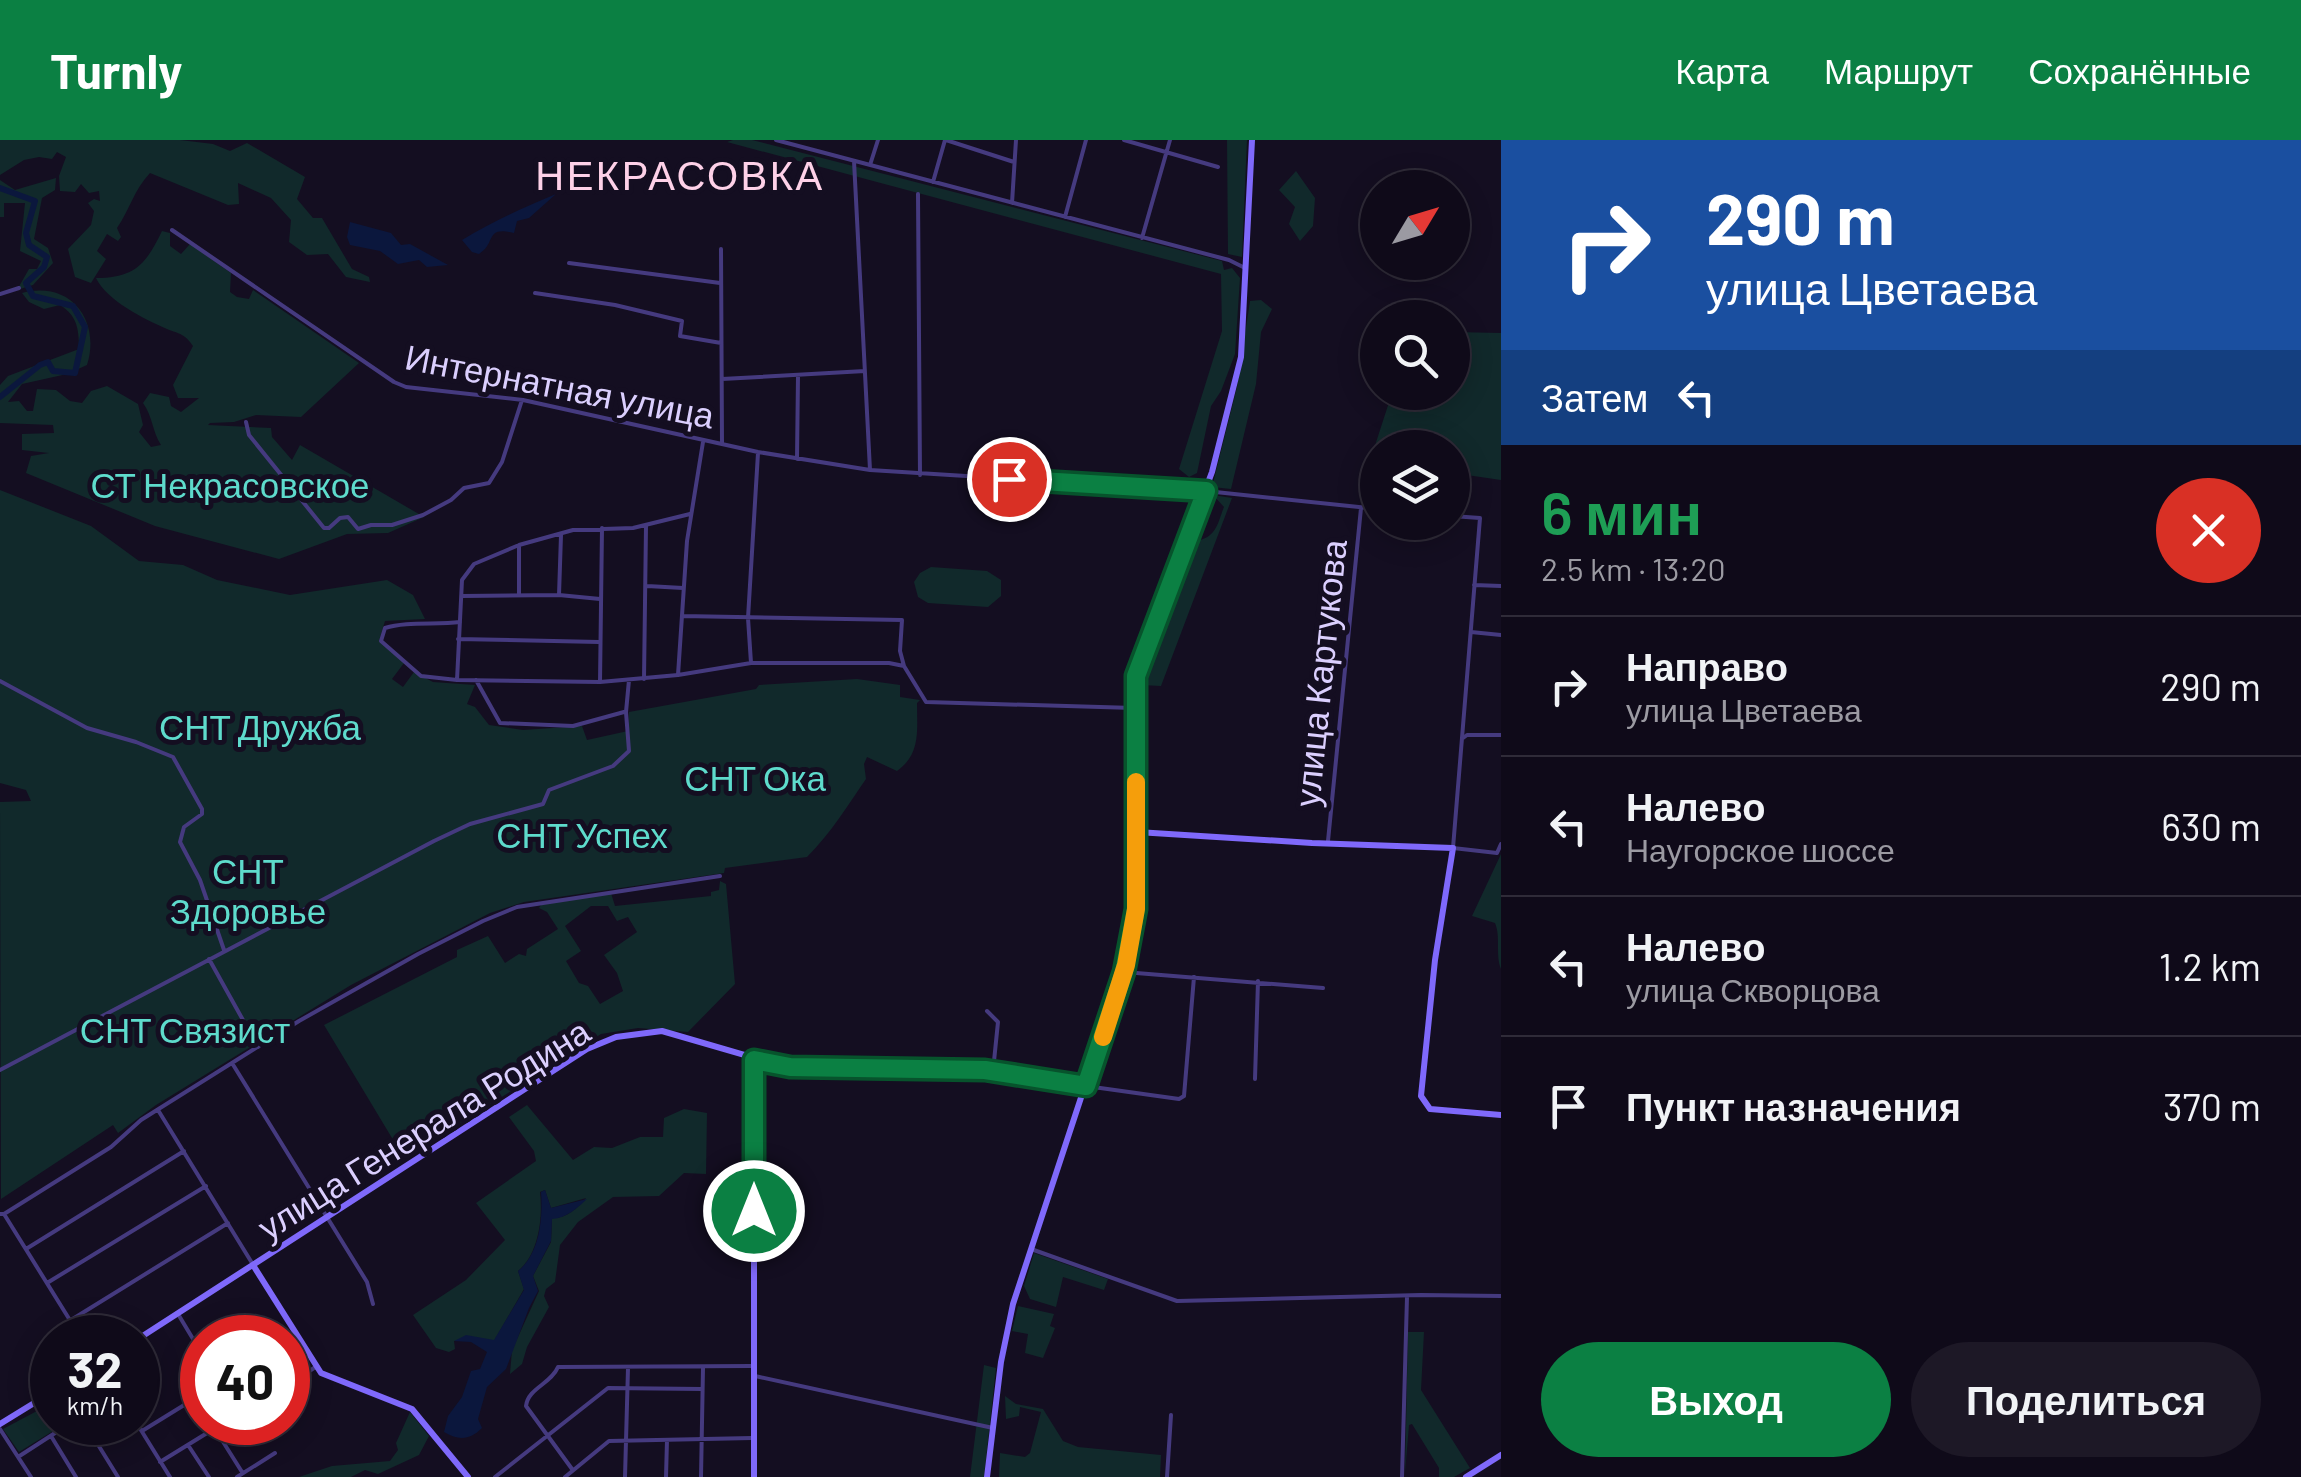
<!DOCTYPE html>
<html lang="ru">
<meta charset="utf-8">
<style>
body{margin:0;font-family:Barlow,sans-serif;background:#1d1826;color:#f1f3f6;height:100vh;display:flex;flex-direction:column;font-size:38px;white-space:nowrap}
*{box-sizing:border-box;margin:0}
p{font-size:32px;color:#9b9aa2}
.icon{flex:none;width:55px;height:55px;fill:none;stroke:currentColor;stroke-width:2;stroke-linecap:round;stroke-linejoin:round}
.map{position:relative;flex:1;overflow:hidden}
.panel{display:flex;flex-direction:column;background:#0f0a19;width:800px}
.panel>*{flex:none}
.guide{background:#1a4fa0;color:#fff;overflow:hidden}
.needle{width:65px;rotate:52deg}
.buttons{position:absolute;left:1360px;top:30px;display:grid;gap:20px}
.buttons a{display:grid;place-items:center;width:110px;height:110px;border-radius:50%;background:#0f0a19;box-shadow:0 5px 25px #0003,0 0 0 2px #2f2b38;font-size:50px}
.speed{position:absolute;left:30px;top:1175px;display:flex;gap:20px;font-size:50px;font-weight:700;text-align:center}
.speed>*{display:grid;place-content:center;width:130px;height:130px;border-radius:50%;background:#0f0a19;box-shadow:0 5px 25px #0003,0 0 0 2px #2f2b38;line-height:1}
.speed small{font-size:25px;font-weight:400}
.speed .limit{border:15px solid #d22;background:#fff;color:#111}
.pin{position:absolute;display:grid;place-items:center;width:85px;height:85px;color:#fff;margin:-42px;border:5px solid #fff;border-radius:50%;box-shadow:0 2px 10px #0007}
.me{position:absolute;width:110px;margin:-55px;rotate:0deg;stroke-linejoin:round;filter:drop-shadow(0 0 8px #0008)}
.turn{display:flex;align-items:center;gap:35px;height:210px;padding:0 40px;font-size:45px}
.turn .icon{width:130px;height:130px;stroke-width:2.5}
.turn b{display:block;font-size:70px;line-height:85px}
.then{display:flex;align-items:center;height:95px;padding:0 40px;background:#0003;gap:20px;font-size:38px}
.round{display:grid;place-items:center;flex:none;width:105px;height:105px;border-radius:52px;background:#1d1826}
.summary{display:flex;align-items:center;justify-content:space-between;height:170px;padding:0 40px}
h1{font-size:60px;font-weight:600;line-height:75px;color:#1e9e55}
.action{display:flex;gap:20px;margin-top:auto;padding:20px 40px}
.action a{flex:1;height:115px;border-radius:60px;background:#0b8043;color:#fff;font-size:40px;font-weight:600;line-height:115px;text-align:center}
.action a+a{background:#1d1826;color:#f1f3f6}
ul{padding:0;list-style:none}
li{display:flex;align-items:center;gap:30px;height:140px;padding:0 40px;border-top:2px solid #2f2b38}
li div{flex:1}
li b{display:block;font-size:38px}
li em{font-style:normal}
header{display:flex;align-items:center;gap:60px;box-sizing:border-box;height:140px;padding:0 50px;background:#0b8043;color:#fff}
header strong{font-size:48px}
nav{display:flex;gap:55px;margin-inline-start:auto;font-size:35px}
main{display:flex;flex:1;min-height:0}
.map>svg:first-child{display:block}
.green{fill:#11292b;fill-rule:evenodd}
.water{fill:#0b173d}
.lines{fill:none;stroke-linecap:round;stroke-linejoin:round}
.river{stroke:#0b173d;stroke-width:6}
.street{stroke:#453a7f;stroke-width:4}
.secondary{stroke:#7f69fb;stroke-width:6}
.route-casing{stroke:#07532c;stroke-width:25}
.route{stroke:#0b8043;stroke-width:18}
.slow{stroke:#f59e0b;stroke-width:18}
.labels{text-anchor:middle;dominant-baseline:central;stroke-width:10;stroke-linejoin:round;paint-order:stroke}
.street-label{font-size:35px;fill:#dbcffe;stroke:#140e21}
.park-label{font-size:35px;fill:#5edbcc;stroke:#140e21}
.quarter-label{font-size:40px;letter-spacing:2.5px;fill:#fed1e8;stroke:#140e21}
</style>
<header>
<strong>Turnly</strong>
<nav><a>Карта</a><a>Маршрут</a><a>Сохранённые</a></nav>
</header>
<main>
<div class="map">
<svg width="1501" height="1337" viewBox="0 0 1501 1337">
<rect width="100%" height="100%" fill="#140e21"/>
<path class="green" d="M0 0H180L213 4 230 11 247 3 305 37 297 59 313 78H322L352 129 369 137 370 142 346 137 328 114 307 115 289 102 291 80 271 58 238 43 239 64 228 65 150 33C134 50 130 69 117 88L121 97 118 101 107 94 97 111 106 119 91 143 75 137 68 109 91 85 94 71 88 63 94 59 100 61 99 51 89 53 81 44 75 52 60 51 59 36 66 17 57 12 52 19 39 17 24 20 0 35Z
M733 0H752L1222 121 1224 130 1232 128 1240 138 1235 214 1221 251 1211 266 1197 333 1189 337 1179 329 1222 191 1221 134 727 2Z
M1227 0H1247L1242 117 1228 114Z
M1296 31 1315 58 1313 86 1300 101 1289 84 1295 67 1279 50Z
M56 38 55 50 42 58 34 99 48 108 53 123 33 145 17 150 29 129H37L41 121 20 111 25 63H4V77H0V40L15 50Z
M162 91 170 93V106L181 114 190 104 231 133 230 152 237 157 249 159 253 150 359 223 301 277 256 275 234 282 210 283 208 285 271 288 272 297 292 320 300 305 424 377 388 393 347 394 279 419 155 386 26 333 31 316 49 313 22 310V294L54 293 53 285 0 283V245L8 236 79 209C79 188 77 176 60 165L44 169 29 162 22 153C71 140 101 181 87 225L67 234 22 244 8 262 19 261 27 271H33L37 249 56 250 70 261 82 263 91 251 107 246 138 264 143 285 139 292 151 307 161 305C152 291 153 277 143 263L150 253 169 257 171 266 181 272 199 258H178L173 245 193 206C185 194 180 194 167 189 144 179 106 160 96 138 135 138 146 124 162 91Z
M1261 160 1272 169 1261 192 1256 244 1231 349 1212 347 1237 247 1250 161Z
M1453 192 1501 193V340L1453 333 1452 308H1378L1377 323 1370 321 1392 253 1452 252Z
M0 350 91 386 139 421 183 425 217 440 290 455 387 440 413 455 425 479 385 481 379 501 404 523 392 539 403 547 414 532 433 542 475 545 467 564 475 567 489 585 523 590 582 586 587 600 628 591 629 572 756 549 759 545 857 539 900 545V557L920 560 917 563C917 591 921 614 897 631L867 617 864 624 866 639C848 665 831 693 807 717L725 728 724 733 524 762 490 773 351 845 156 965 118 993 113 985 1 1059 0 662 31 661 26 650 0 643Z
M1213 355 1232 358 1161 546 1141 545C1137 525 1177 426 1191 407 1196 399 1203 401 1210 395 1218 389 1220 376 1224 367Z
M931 427 987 431 1001 440V456L988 467 928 463 918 457 914 442 920 433Z
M1501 714V829C1495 814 1501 797 1495 783L1472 776Z
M720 741 726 744 735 844 688 892 638 888 601 894 407 1017 398 1008 324 885 457 817V810L488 796 505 823 519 814 526 816 527 809 558 789 547 772 539 768 541 765 611 753 615 766 711 756V752L719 750ZM591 766H608L617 781 628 777 637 792 604 815 617 833 623 851 600 864 588 846 579 843 566 821 581 811 565 786Z
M527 965 573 1020 594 1007 612 1008 640 997H663L664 978 684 969 707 973 706 1034 684 1033 659 1056 613 1057 578 1082 560 1105 555 1142 546 1149 544 1156 549 1167 527 1207 522 1224 510 1234 512 1210 539 1151 533 1136 551 1102 552 1078C566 1079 578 1068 586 1058L551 1068 545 1050 540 1052C543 1077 539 1114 518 1131L524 1149 494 1201H454L455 1209 449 1212 436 1208 413 1175 466 1140 505 1100 476 1063 536 1021 534 1011 509 977Z
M1034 1113 1108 1139 1104 1150 1063 1137 1056 1167 1030 1159 1024 1146Z
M1018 1166 1054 1174 1050 1186 1055 1188 1043 1218 1025 1213 1028 1194 1012 1191Z
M1408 1192H1424L1421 1250 1470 1328 1454 1337H1439V1328L1412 1284 1409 1285 1405 1333Z
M984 1225 996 1228 984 1337H970Z
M1005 1256 1016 1264 1043 1269 1063 1301 1078 1307 1161 1315 1160 1337H999L1000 1313 1025 1317 1030 1313 1041 1272 1020 1267 1019 1276 1006 1279Z
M52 1263V1282L66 1283 19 1312 3 1289Z
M410 1272 429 1296 419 1315 378 1334 365 1330 351 1337H299L332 1326 390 1321 398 1310 396 1303Z"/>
<path class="water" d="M556 54 529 78 517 81 514 93C484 86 497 103 479 114L472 112 462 100C492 82 522 68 556 54Z
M350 82 391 93 401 105 410 104 448 125 427 127 419 120 398 124 380 111 350 105 347 97Z
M545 1050 551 1068 587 1059C577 1068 567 1078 552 1079L551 1101 533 1136 538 1151 529 1168 506 1229 487 1247 478 1279 482 1288C470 1300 459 1301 444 1292L448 1276 462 1257 471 1231 480 1229 487 1212 471 1202 454 1201 466 1195 494 1200 524 1150 518 1131C540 1114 543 1077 541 1052Z"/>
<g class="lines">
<path class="river" d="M0 48 35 61 26 93 29 105 47 117 44 127 26 143 33 156 73 166 85 187 75 233 53 231 48 222 40 225 0 257"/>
<path class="street" d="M776 0 1229 120 1243 127
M946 0 1014 22
M1124 0 1218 27
M854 21 870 330
M870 25 878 0
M933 42 945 0
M918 54 920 335
M1012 63 1016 0
M1065 77 1086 0
M172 90 394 242 406 247 523 260 758 312 870 330 1206 351 1378 369
M1142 98 1170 0
M721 109 722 304
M569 123 720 143
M535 153 615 165 682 181 680 196 721 203
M0 154 19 148
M722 239 865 231
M246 282 249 295 324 388H329L340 378 348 377 358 389 371 385H392L423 375 451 360 464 348 489 343 502 322 522 260
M797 319 798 236
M690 374 633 388 573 390 519 405 474 424 462 440 457 540 600 542 678 535 751 523H889L904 526 926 562 1134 568
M1452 376 1480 378 1453 708 1497 713 1501 704
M1474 445 1501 446
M647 446 683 448
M519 455V405
M559 455 561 395
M462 456 559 455 600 459
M682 476 902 480 900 511 904 526
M1471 492 1501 495
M458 499 599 502
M751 523 748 478 758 313
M678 535 687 401 703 302
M644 539 646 386
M457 540 421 536 381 501 385 488C406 481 436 485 460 482
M476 540 500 583 573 586 624 572
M0 541 87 588 136 602 173 617 202 669V674L184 687 180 702 200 740 224 810
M600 542 602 388
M1463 598 1467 595H1501
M1328 701 1361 368
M209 819 258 907
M1124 832 1323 848
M987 871 998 882 993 931
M232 923 367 1142 373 1164
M0 930 434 701 470 684 543 664 549 650 613 626 629 611 626 572 629 540
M1255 939 1258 841
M1086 946 1179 959 1184 956 1194 837
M158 970 252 1123
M0 1074H4L81 1198
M4 1074 111 1007 141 980 299 881 418 814 483 781 517 767 720 736
M26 1109 184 1011
M1031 1109 1177 1161 1421 1155 1501 1156
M47 1143 206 1046
M178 1174 202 1214
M71 1180 228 1083
M288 1200 297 1194
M755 1236 993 1288
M288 1245 317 1226
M84 1282 118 1337
M136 1282 170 1337
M0 1289 31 1337
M215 1289 242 1332
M142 1291 202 1254
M51 1296 76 1337
M188 1305 209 1337
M18 1317 72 1282
M160 1322 225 1282
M572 1329 526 1266C528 1248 551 1244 558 1227L752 1226
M237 1337 275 1313
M495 1337 608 1248 702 1249
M565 1337 609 1301 752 1298
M625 1337 628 1228
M666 1337 667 1300
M701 1337 703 1228
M1167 1337 1171 1275
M1402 1337 1407 1157"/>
<path class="secondary" d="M1137 692 1312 703 1453 708 1435 820 1421 956 1430 969 1501 975
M754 919V1337
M253 1125 321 1233 412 1269 468 1337
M138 1199 587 909 616 897 662 891 786 927 985 930 1086 946
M0 1284 52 1252
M987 1337 1001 1222 1013 1164 1129 812 1137 758 1136 536 1212 332 1241 217 1252 0
M1466 1337 1501 1315"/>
</g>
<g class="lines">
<defs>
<path id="route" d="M754 1071V920L790 927 985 930 1086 946 1124 832 1136 769V536L1206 351 1009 339"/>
</defs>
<use href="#route" class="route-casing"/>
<use href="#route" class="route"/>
<path class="slow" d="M1103 897 1126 825 1136 769V642"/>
</g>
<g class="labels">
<g class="street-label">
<text transform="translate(560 245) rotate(11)">Интернатная улица</text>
<text transform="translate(1319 533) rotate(-84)">улица Картукова</text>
<text transform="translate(423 988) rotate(-32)">улица Генерала Родина</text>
</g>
<g class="park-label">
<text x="230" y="344">СТ Некрасовское</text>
<text x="260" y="586">СНТ Дружба</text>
<text x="755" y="637">СНТ Ока</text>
<text x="582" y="694">СНТ Успех</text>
<text x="248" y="730">СНТ<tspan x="248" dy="40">Здоровье</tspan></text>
<text x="185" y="889">СНТ Связист</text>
</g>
<g class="quarter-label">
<text x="680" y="34">НЕКРАСОВКА</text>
</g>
</g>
</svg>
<div class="buttons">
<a><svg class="needle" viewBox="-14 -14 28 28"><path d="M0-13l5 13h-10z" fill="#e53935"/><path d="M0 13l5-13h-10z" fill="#9b9aa2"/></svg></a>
<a><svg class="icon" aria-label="search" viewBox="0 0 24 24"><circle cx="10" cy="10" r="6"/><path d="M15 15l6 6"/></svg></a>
<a><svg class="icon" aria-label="layers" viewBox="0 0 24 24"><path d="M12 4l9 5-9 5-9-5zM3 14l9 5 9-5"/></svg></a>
</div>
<div class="speed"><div>32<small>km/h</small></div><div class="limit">40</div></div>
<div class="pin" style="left:1009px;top:339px;background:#d93025"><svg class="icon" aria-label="arrive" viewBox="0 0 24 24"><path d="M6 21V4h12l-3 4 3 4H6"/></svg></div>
<svg class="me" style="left:754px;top:1071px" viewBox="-20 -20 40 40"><circle r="17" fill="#0b8043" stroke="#fff" stroke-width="3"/><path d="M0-11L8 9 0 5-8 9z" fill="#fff"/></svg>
</div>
<section class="panel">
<div class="guide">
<div class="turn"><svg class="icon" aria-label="right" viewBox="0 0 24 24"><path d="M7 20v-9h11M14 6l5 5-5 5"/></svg><div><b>290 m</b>улица Цветаева</div></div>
<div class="then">Затем<svg class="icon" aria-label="left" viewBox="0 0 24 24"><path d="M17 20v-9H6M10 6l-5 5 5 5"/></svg></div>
</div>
<div class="summary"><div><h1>6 мин</h1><p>2.5 km · 13:20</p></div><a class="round" style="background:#d93025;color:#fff"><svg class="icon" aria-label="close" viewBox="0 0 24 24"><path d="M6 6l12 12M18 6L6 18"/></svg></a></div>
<ul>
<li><svg class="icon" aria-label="right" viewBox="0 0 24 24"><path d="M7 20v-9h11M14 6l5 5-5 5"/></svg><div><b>Направо</b><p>улица Цветаева</p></div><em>290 m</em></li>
<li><svg class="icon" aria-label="left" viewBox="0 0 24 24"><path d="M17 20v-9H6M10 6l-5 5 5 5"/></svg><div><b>Налево</b><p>Наугорское шоссе</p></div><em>630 m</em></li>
<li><svg class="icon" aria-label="left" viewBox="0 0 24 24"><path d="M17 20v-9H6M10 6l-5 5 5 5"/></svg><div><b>Налево</b><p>улица Скворцова</p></div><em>1.2 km</em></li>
<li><svg class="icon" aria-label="arrive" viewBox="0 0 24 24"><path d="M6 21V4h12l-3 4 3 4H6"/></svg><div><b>Пункт назначения</b></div><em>370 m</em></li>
</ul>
<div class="action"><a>Выход</a><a>Поделиться</a></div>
</section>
</main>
